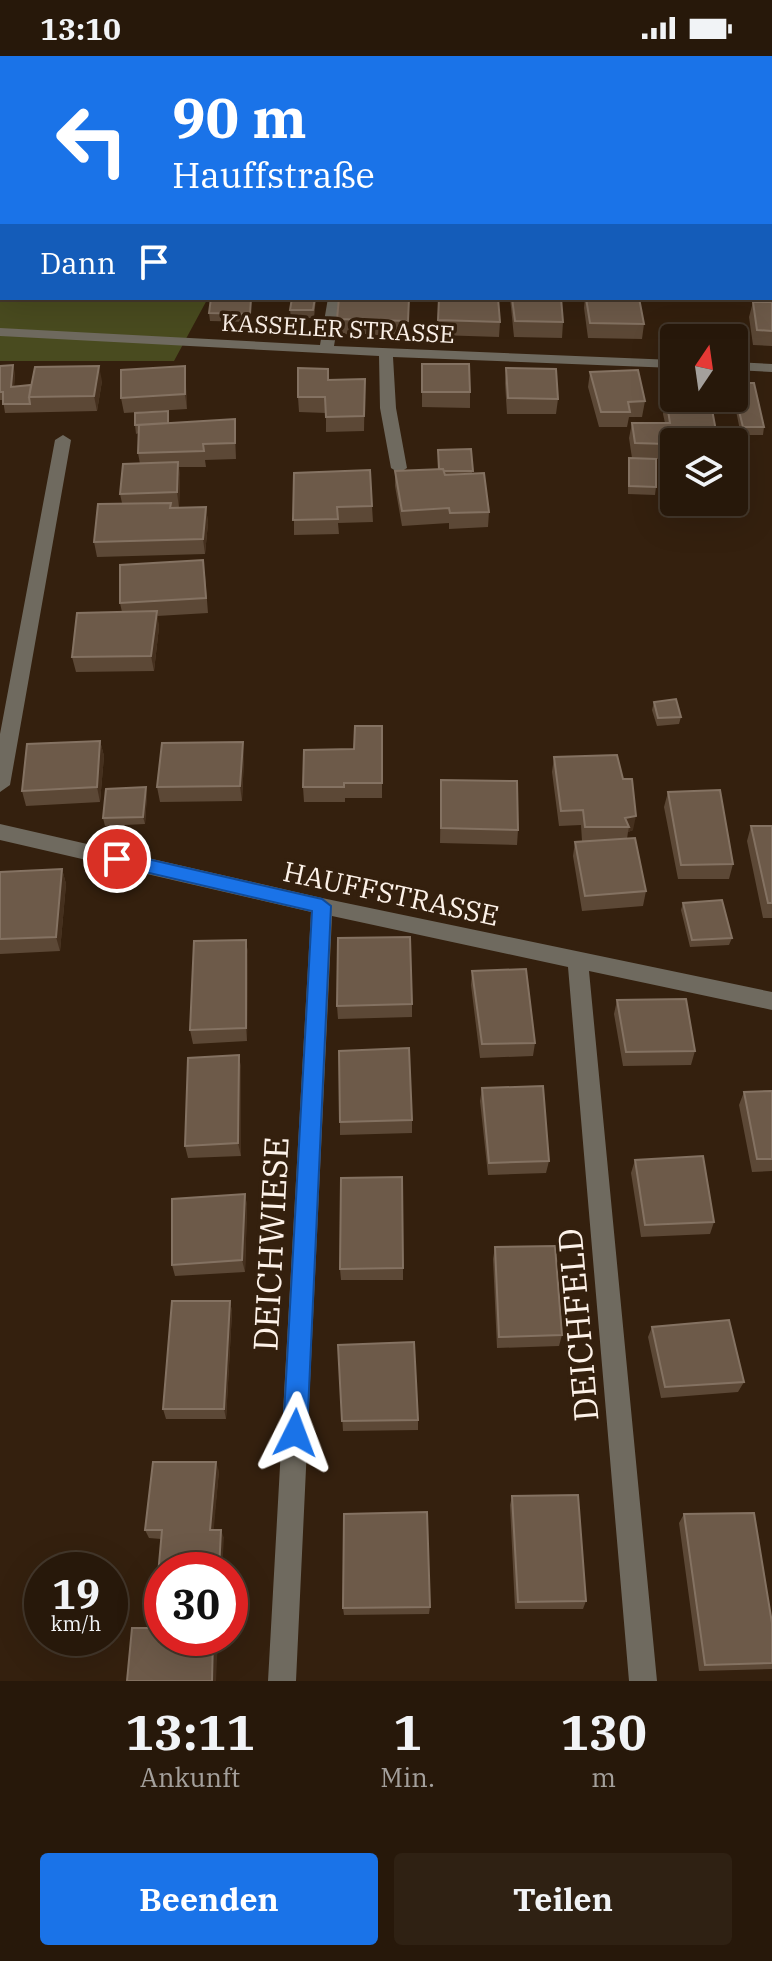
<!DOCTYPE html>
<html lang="de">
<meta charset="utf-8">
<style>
body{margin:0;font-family:"IBM Plex Serif",serif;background:#2f2113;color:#f1f3f6;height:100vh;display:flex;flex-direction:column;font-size:30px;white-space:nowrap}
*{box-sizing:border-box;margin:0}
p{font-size:26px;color:#a4a09c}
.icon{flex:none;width:44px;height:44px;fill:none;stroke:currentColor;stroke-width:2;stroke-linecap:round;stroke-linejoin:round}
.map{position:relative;height:1625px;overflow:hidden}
.drawer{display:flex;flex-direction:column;background:#27180a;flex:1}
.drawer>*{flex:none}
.top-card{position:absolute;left:0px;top:0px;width:772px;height:244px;box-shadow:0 8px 32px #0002,0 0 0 2px #43372b;background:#1a73e8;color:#fff;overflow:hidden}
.needle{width:52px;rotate:13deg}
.buttons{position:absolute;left:660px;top:268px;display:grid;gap:16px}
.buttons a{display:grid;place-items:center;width:88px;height:88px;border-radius:8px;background:#27180a;box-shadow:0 8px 32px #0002,0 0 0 2px #43372b;font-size:40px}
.speed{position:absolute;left:24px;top:1496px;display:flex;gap:16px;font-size:40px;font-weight:700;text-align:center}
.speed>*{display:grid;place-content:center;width:104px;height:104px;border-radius:50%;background:#27180a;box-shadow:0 8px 32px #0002,0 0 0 2px #43372b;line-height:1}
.speed small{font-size:20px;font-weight:400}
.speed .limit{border:12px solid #d22;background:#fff;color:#111}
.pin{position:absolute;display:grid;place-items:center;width:68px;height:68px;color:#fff;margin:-34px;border:4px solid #fff;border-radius:50%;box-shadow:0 2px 8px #0007}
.me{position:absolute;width:88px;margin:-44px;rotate:3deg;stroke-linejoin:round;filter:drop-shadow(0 0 6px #0008)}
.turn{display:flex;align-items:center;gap:28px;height:168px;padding:0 40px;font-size:36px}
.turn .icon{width:104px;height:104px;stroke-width:2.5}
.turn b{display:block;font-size:56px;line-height:68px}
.then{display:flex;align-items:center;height:76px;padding:0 40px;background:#0003;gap:16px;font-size:30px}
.eta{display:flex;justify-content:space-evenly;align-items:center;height:136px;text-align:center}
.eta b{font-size:48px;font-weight:700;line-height:56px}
.cta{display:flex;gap:16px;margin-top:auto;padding:16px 40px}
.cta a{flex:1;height:92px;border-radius:8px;background:#1a73e8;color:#fff;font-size:32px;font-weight:700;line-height:92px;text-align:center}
.cta a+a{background:#2f2113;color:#f1f3f6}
.status{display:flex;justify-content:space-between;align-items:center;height:56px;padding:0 40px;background:#27180a;direction:ltr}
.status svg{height:22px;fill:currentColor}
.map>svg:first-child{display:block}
.green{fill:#494b1f}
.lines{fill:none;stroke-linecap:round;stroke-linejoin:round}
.minor{fill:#6f6a5f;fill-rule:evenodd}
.wall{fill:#5c4836}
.shaded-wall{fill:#45301e}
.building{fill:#6d5a49;stroke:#847262;stroke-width:2}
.route{fill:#1a73e8;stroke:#114b97;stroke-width:2}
.labels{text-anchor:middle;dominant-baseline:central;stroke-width:7;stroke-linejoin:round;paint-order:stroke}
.far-street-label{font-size:24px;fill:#fdf2e9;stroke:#34200e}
.street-label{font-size:28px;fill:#fdf2e9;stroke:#34200e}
.near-street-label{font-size:34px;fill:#fdf2e9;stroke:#34200e}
</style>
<div class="status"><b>13:10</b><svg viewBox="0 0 49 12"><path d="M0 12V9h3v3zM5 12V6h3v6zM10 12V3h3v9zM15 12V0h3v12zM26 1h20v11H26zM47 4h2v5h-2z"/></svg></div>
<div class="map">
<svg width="772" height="1625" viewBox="0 0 772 1625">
<rect width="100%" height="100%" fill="#34200e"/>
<path class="green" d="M0 194 2 242H208L174 305H0Z"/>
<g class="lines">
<path class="minor" d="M372 0H388L390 2H374Z
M725 0H741L743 2H727Z
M770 10H772V17H770Z
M0 103H2V111H0Z
M770 204H772V213H770Z
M328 242H342L334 290 674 304V312L393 301 396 352 407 412 399 417 391 412 380 352 379 300 0 280V272L320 289Z
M734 306 772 308V316L734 314Z
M63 379 71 384 10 729 0 736V678L55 384Z
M0 768 322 842 772 936V954L589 915 657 1625H629L568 911 332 860 296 1625H268L311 856 0 784Z"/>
</g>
<path class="wall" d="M266 0H310L307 2H273Z
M0 58 2 59V91H0Z
M0 114H2V157H0Z
M292 242H316L314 262H291L290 254Z
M409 242 408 280 337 278V263Z
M439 242 500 266 499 281 438 279Z
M510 242H561L563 266 562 282 514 281Z
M585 242H639L644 268 642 283 588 282 584 252Z
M251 243 250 266 210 265 209 257Z
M753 246H772V290L753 289 749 261Z
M422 308 470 336V352L422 351Z
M0 310 15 317 14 331 102 325 97 355 5 357 3 344H0Z
M185 310 187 353 124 357 121 342Z
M506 312 558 343 556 358H507L505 327Z
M590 316 645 345 642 361H629L627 371H599L588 331Z
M365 323 364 375 326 376V357L299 356 298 341 328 324Z
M666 342 717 380 716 386H674V395H664L663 403H656V431L655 439 628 438V410L629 402H632L629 382 632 367H665L663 358Z
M717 342H734L764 371 763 379H741L736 355 720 354Z
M169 367 236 378V403L205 404 206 411H179L180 421 179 452 206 451 208 467 205 498 97 501 94 486 122 447 120 438 140 408 138 397 139 377 136 378 135 369Z
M471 393 472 417 489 456 488 471 449 473V467L402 470 395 430V415L438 413V394Z
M294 417 372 450 373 466 338 467 339 478 294 479Z
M205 519 208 557 157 560 159 571 154 615 76 616 72 601 122 556 120 547Z
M654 646 681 661 679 668 657 670 652 654Z
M382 670V742H345V746H304L303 731 354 693Z
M100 685 104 700 100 746 26 750 22 735Z
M244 701 242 745 160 746 157 731Z
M554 701 633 774 628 776 627 783 646 835 643 850 582 855 573 800 575 786 582 785 581 769 559 770 552 716Z
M441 724 518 774 517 789 440 787Z
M668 736 733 808 729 823H678L664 751Z
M147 738 145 768 105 770 103 762Z
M751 770H772V862H763L747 785Z
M62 813 66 828 60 895 0 898V816Z
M683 847 732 882 729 889 690 891 681 854Z
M246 884 248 898 247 985 193 988 190 974Z
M472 915 535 987 533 1000 480 1002 471 929Z
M617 944 695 995 691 1009 623 1010 614 958Z
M412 948V961L338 963 337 950Z
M239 999 241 1013V1100L188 1102 185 1090Z
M482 1032 549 1105 546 1117 488 1119 480 1045Z
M772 1035V1115L752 1116 739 1049 744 1036Z
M412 1064V1077L340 1079V1066Z
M635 1104 714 1166 710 1178 641 1181 631 1117Z
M245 1138 247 1150 245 1216 175 1220 172 1209Z
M495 1191 562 1279 559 1290 497 1292 493 1203Z
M403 1212V1224H341L340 1213Z
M230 1245 232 1256 226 1363H166L163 1353Z
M652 1271 744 1326 738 1336 661 1342 648 1281Z
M338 1289 418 1364V1374L343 1375Z
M219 1415 213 1474 224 1482 162 1514V1571H159L154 1564 161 1483 149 1482 145 1474Z
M512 1440 586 1545 583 1553H515L510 1449Z
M684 1458 772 1567V1613L699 1615 679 1467Z
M430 1551 429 1558 344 1559 343 1552Z"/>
<path class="shaded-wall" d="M289 0H310L307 2H289Z
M771 64 772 78H770V70Z
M13 309 15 317 13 339 11 331Z
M99 310 102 325 97 355 94 340Z
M185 310 186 326 187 353 185 338Z
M235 363 236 378V403L235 387Z
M178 406 180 421 179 452 177 436Z
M206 451 208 467 205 498 203 483Z
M157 555 159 571 154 615 151 600Z
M100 685 104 700 100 746 97 731Z
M243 686 244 701 242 745 240 730Z
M146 731 147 738 145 768 143 761Z
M636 760 633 774 628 776 629 771 625 762Z
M62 813 66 828 60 895 56 881Z
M246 884 248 898 247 985 246 972Z
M239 999 241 1013V1100L238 1087Z
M245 1138 247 1150 245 1216 242 1204Z
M230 1245 232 1256 226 1363 224 1353Z
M216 1406 219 1415 213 1482 210 1474Z
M221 1474 224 1482 222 1514H219Z
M213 1582H218L216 1625H212Z"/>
<path class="building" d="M111 0H155L153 2H110Z
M160 0H182L181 2H159Z
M361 0H376L383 2H358Z
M487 0H543L530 2H488Z
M546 0H559L561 2H546Z
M674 0H705L711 2H671Z
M772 53V64H771L770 63V54Z
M0 58 2 59V77L0 76Z
M0 114H2V143L0 142Z
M211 242 251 243 250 258 209 257Z
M292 242H315L313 254H290Z
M339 242H409L408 265 337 263Z
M439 242H498L500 266 438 264Z
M512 242H561L563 266 515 265Z
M586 242H639L644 268 590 267Z
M753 246H772V275L757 274Z
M422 308H469L470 336H422Z
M13 309 11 331 31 329 29 341 30 348H3V336H0V310Z
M99 310 94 340 29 341 35 311Z
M185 310V338L121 342V314Z
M298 312 328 313V324L365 323 364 360 326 361 325 341H298Z
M506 312 556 313 558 343 508 342Z
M638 314 645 345 628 346 630 356H601L590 316Z
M734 327H754L764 371H743L737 347 722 346 721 342H734Z
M666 342 710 343 717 380H664L666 388 635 387 632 367H670Z
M168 355V367L135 369V357Z
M235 363V387L203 388 204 395 138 397 139 369Z
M471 393 473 415H444L443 413H439L438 394Z
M629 402 656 403V431L629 430Z
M178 406 177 436 120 438 123 408Z
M443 413 445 419 484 417 489 456 450 457 449 452 402 455 395 415Z
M370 414 372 450 337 451 338 463 293 464 294 417Z
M171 447 170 452 206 451 203 483 94 486 98 448Z
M203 504 206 542 120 547V509Z
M157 555 151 600 72 601 77 557Z
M676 643 681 661 658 662 654 646Z
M355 670H382V727H344V731H303L304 694 354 693Z
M100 685 97 731 22 735 27 688Z
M243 686 240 730 157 731 162 687Z
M617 699 623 723H632L636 760 625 762 629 771H585L583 754 561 755 554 701Z
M441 724 517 725 518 774 441 772Z
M146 731 143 761 103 762 106 733Z
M720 734 733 808 681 809 668 736Z
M751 770H772V847H768Z
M635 782 646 835 585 840 575 786Z
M62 813 56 881 0 883V816Z
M722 844 732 882 692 884 683 847Z
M410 881 412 948 337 950 338 882Z
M246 884V972L190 974 194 885Z
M526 913 535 987 482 988 472 915Z
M686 943 695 995 626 996 617 944Z
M409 992 412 1064 340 1066 339 995Z
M239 999 238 1087 185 1090 188 1002Z
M543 1030 549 1105 489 1107 482 1032Z
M772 1035V1103H757L744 1036Z
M703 1100 714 1166 645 1169 635 1104Z
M402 1121 403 1212 340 1213 341 1122Z
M245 1138 242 1204 172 1209V1143Z
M555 1190 562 1279 499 1281 495 1191Z
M172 1245H230L224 1353H163Z
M729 1264 744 1326 665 1331 652 1271Z
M414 1286 418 1364 342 1365 338 1289Z
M153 1406H216L210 1474H221L219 1514H162V1564H154L162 1474H145Z
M578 1439 586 1545 518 1546 512 1440Z
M427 1456 430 1551 343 1552 344 1458Z
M754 1457 772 1567V1607L705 1609 684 1458Z
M132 1572H162V1582H213L212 1625H127Z"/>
<path class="route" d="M117 796 322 843 331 850 307 1377 303 1385 295 1389 286 1385 283 1377 312 855 111 808V798Z"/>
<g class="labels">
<g class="far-street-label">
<text transform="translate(338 272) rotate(3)">KASSELER STRASSE</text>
</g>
<g class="street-label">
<text transform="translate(391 837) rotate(12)">HAUFFSTRASSE</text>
</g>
<g class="near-street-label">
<text transform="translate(270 1188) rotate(-87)">DEICHWIESE</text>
<text transform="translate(577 1269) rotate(-95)">DEICHFELD</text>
</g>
</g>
</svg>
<div class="buttons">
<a><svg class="needle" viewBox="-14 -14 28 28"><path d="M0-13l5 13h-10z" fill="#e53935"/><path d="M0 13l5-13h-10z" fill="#a4a09c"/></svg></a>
<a><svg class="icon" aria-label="layers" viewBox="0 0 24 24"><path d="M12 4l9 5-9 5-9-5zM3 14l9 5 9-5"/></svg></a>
</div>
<div class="speed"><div>19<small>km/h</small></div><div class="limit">30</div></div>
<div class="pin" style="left:117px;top:803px;background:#d93025"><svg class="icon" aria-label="arrive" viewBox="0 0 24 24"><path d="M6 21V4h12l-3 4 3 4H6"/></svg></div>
<svg class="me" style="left:295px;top:1377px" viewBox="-20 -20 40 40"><path d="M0-17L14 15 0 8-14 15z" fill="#1a73e8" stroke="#fff" stroke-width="4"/></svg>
<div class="top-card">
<div class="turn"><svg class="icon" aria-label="left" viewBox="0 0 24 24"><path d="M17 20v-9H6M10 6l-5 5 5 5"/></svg><div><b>90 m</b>Hauffstraße</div></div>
<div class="then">Dann<svg class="icon" aria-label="arrive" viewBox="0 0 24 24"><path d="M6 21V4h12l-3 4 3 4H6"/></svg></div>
</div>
</div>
<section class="drawer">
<div class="eta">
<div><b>13:11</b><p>Ankunft</p></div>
<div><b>1</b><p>Min.</p></div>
<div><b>130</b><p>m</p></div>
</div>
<div class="cta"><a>Beenden</a><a>Teilen</a></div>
</section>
